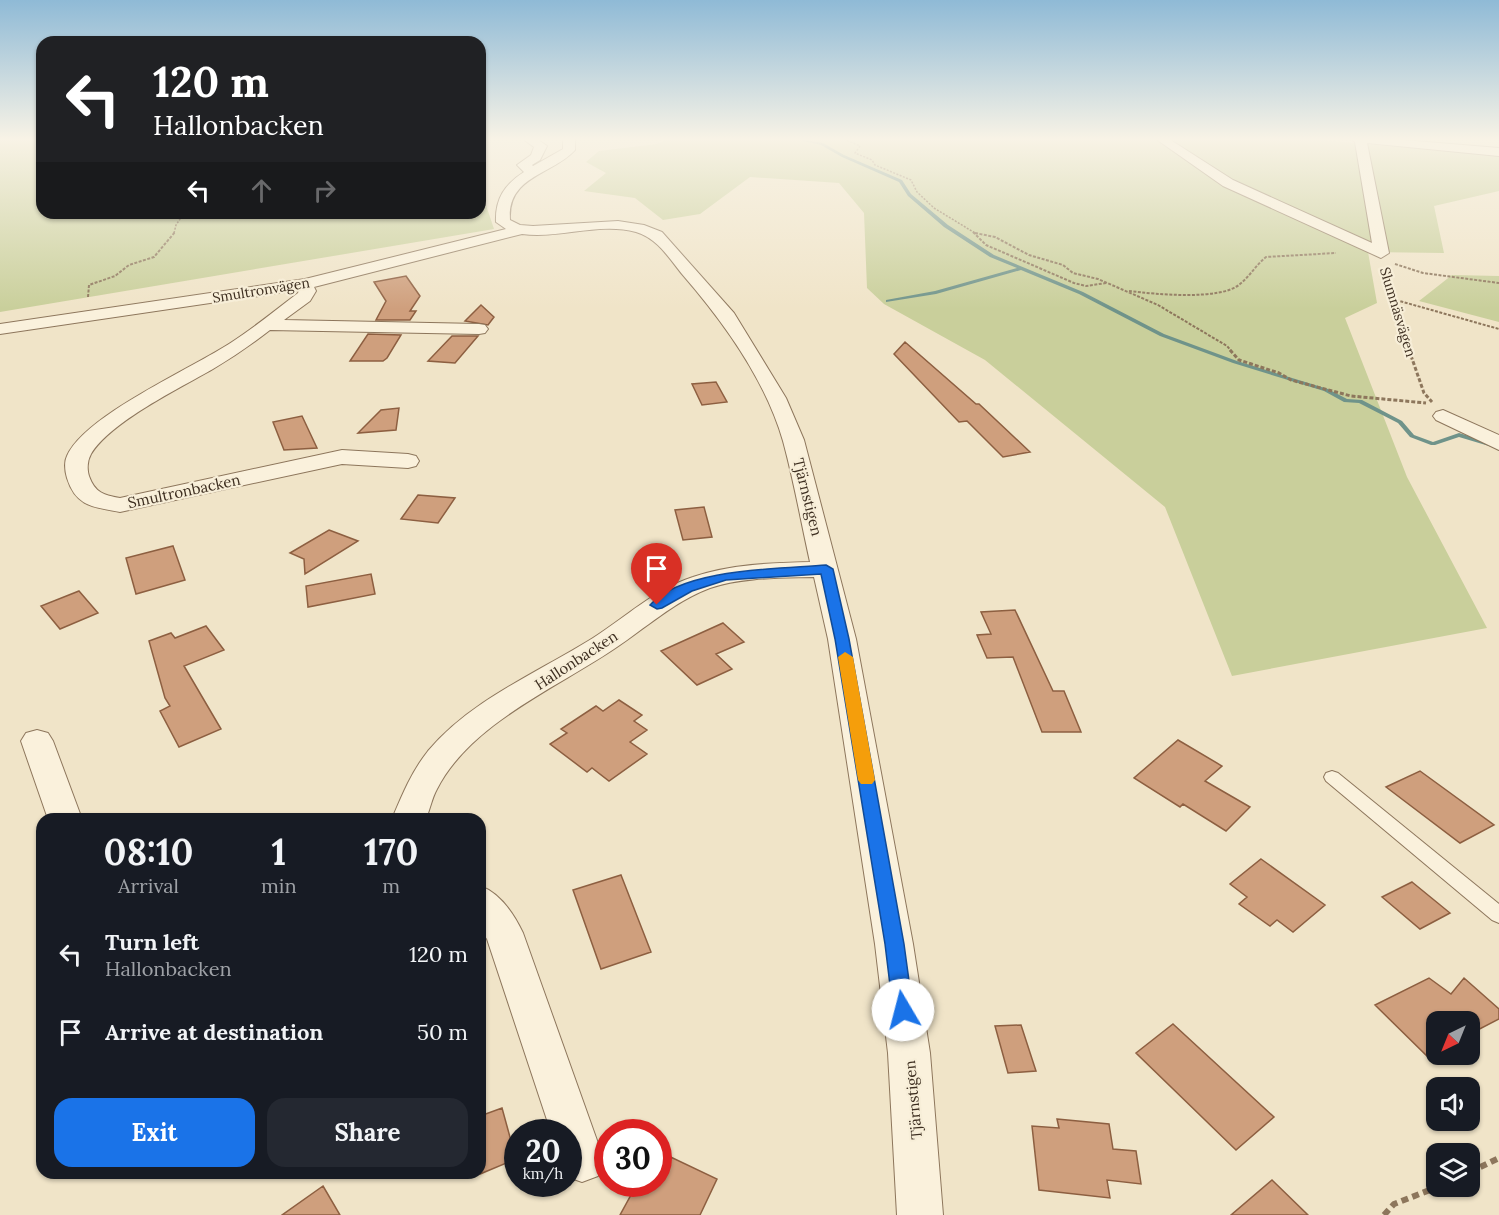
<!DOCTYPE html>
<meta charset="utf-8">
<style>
body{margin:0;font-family:Lora,serif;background:#242831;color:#f1f3f6;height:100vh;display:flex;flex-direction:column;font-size:22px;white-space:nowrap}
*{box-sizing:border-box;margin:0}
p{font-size:20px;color:#9ea1a6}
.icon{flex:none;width:33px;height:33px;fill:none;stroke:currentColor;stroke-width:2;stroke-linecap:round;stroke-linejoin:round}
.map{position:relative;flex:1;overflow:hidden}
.drawer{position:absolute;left:36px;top:813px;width:450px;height:366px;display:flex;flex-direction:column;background:#171b24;border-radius:18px;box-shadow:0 2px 4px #0004}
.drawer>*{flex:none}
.banner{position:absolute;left:36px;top:36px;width:450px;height:183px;border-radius:18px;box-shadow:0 2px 4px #0004;background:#202124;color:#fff;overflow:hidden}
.needle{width:39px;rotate:223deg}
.buttons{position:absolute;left:1426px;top:1011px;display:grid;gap:12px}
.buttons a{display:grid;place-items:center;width:54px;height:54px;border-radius:12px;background:#171b24;box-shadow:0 2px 4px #0004;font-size:30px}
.speed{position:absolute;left:504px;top:1119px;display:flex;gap:12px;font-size:30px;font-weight:700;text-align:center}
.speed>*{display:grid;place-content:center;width:78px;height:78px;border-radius:50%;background:#171b24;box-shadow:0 2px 4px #0004;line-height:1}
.speed small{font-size:15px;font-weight:400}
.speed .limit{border:9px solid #d22;background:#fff;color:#111}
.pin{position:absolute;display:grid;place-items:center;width:51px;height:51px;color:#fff;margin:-62px -26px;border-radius:50% 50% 50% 0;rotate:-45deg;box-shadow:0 0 6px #0007}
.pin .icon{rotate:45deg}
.me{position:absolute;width:66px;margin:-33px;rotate:352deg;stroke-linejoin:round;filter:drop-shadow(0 0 4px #0008)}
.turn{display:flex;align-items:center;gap:21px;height:126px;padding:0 18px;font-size:27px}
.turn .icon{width:78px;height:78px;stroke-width:2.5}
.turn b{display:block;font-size:42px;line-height:51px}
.lanes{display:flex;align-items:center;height:57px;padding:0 18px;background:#0003;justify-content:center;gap:30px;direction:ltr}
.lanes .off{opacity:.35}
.eta{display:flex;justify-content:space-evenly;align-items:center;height:102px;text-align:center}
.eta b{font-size:36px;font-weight:700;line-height:42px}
.cta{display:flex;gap:12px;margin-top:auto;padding:12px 18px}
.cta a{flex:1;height:69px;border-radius:18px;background:#1a73e8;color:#fff;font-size:24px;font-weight:700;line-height:69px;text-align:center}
.cta a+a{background:#242831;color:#f1f3f6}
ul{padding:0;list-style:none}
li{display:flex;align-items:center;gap:18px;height:78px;padding:0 18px}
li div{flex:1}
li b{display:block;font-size:22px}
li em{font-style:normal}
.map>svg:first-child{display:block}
.green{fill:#c9cf9b}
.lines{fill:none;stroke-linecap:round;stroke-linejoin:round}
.stream{fill:#6f938a;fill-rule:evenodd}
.building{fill:#cf9f7d;stroke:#8d5f41;stroke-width:1.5}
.lane-casing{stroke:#8d765c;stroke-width:2}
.street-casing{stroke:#8d765c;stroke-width:2}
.path-far3{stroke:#8d765c;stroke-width:1.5;stroke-dasharray:2 1.5;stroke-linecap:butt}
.path-far2{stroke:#8d765c;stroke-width:2;stroke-dasharray:3 1.5;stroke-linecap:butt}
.path-far1{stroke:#8d765c;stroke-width:3;stroke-dasharray:4 2;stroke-linecap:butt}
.path{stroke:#8d765c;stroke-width:6;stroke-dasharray:7 4.5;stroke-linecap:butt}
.lane{fill:#faf1dc;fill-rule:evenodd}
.street{fill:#faf1dc;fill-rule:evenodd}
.route{fill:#1a73e8;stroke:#114b97;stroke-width:1.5}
.slow{fill:#f59e0b}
.labels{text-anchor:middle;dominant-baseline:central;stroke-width:4.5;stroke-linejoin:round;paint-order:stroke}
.far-street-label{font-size:14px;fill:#3d2e20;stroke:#f7eed8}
.street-label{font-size:15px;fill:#3d2e20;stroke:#f7eed8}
</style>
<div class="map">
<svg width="1499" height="1215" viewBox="0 0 1499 1215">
<rect width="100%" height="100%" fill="#f0e4c8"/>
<path class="green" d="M0 139H42V213H480V187L494 229 0 312Z
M668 139H1310L1499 156V191L1434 206 1444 253 1368 252 1377 303 1345 318 1407 477 1487 628 1232 676 1165 507 985 360 884 304 867 288 864 213 839 183 750 177 700 214 663 220 635 198 584 191 606 173 586 162 599 151 657 144Z
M1452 275 1499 276V322L1419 301Z"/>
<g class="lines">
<path class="stream" d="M799 139 823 143 844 155 902 180 911 194 948 225 994 255 1083 292 1164 334 1237 361 1328 389 1347 399 1362 400 1402 421 1414 435 1433 442 1459 433 1499 445V449L1459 437 1435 445H1431L1410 437 1398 423 1359 403 1344 402 1324 391 1233 363 1160 336 1079 294 1021 270 936 294 886 302V300L935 291 1017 268 990 257 944 227 908 196 899 182 842 157 821 145 799 140Z"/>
</g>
<path class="building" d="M406 276 420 296 410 311H416L410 320H376L386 301 374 282Z
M481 305 494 317 488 325 465 321Z
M368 334 401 335 387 358 383 361H350Z
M452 336H478L455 363 428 361Z
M905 342 976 404H979L1030 452 1003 457 967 421 959 422 894 354Z
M716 382 727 402 702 405 692 384Z
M399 408 396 430 358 433 381 410Z
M302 416 317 448 284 450 273 422Z
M418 495 455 498 438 523 401 519Z
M704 507 712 537 683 540 675 510Z
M329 530 358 541 305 574 304 559 290 553Z
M173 546 185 580 136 594 126 558Z
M371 574 375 594 308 607 306 586Z
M79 591 98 613 60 629 41 606Z
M1015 610 1053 691H1064L1081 732H1042L1013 657 987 658 977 635 991 634 981 612Z
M723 623 744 642 716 654 732 669 697 685 661 651Z
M206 626 224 650 184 666 221 729 179 747 160 711 170 706 165 698 149 641 171 633 175 638Z
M619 700 642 715 634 721 647 730 630 742 647 754 609 781 592 768 587 772 550 744 567 733 561 729 596 706 603 711Z
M1178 740 1222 766 1205 781 1250 807 1226 831 1183 804 1180 807 1134 778Z
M1420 771 1494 825 1460 843 1386 787Z
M1261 859 1325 905 1293 932 1277 920 1270 926 1239 904 1247 897 1230 884Z
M621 875 651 952 601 969 573 890Z
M1412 882 1450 913 1420 929 1382 897Z
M1429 978 1451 994 1464 978 1499 1009V1019L1470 1034V1022H1437V1052L1428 1057 1375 1005Z
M1173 1024 1274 1117 1236 1150 1136 1053Z
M1021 1025 1036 1071 1008 1073 995 1026Z
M502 1108 516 1159 480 1174V1116Z
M1057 1119 1109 1124 1113 1149 1136 1151 1141 1184 1107 1180 1110 1198 1039 1190 1032 1126 1059 1128Z
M658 1151 717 1179 700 1215H620L637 1184H658Z
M1272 1180 1308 1215H1231Z
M323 1186 340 1215H282Z"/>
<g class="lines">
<defs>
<path id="lane" d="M1332 771 1338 773 1499 904V923L1492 920 1326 781 1324 777 1326 773Z"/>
<path id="street" d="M523 139H537L547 146 540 160 532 165 533 166 563 149V139H575V150C552 175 507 176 510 220L520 225 533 226 618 221 644 225 662 232 734 313 786 398 804 440 856 639 913 944 930 1053 943 1215H897L888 1053 875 944 828 639 814 577C780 578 742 577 710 588 673 602 646 628 614 649 556 688 470 724 437 789 432 798 430 809 426 819H392C402 795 412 771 428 751 471 700 537 673 593 638 626 617 655 589 693 577 731 564 771 563 810 562 801 522 794 481 783 441 766 381 723 321 682 274 669 258 657 238 636 232 599 222 560 239 522 234L314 287 316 291 310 301 284 320 479 324 485 325 488 329 485 333 479 334 270 330C252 344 233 357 213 369 180 388 110 422 91 454 87 461 87 470 89 476 95 493 104 495 120 498L342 450 408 454 416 456 419 461 416 466 408 468 342 464 120 512C94 507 76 507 67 478 65 471 64 462 67 456 85 415 193 368 232 342 255 327 276 310 298 293L299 290 0 334V324L305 279 506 229 496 222C495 199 505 184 524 172L517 165 531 155 534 147Z
M1156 139H1169L1233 180 1372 243 1355 142 1351 139H1391L1499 148V156L1367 143 1389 253 1381 258 1223 186Z
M1443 410 1499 435V450L1436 420 1433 416 1436 412Z
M37 730 48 733 53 741 82 819H48L21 741 26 733Z
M480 886C500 893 514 914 523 933L604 1160 598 1176 582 1182 568 1177V1132H551L487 939 480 929Z"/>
</defs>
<use href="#lane" class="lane-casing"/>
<use href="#street" class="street-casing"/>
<path class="path-far3" d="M844 139 860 146 855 153 872 160 875 165 911 180 917 192 934 208 975 233
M174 233 176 225 184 213"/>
<path class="path-far2" d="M973 232 986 245 1074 283 1086 286 1106 283
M975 233 995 237 1029 255 1063 265 1073 273 1098 279 1158 305 1227 346 1232 352
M1395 264 1423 273 1499 283
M1385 269 1410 352
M1129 291C1154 294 1221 301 1240 284 1250 276 1256 265 1266 257L1336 253
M88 297 89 285 115 276 129 265 154 257 175 232
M1396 300 1499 329"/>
<path class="path-far1" d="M1230 350 1239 360 1279 373 1291 380 1351 396 1426 403
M1409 350 1424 393 1432 402"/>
<path class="path" d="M1470 1172 1499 1158
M1384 1215 1394 1204 1440 1186"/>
<use href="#lane" class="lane"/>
<use href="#street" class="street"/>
</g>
<linearGradient id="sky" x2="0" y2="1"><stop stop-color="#8fbad6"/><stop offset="0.45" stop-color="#f8f3e6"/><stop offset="1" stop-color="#f8f3e6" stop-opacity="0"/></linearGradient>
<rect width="1499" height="309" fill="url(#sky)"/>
<path class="route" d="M826 565 833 569 849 639 904 944 913 1010 910 1016 903 1019 896 1016 893 1010 885 944 835 639 821 574 726 580 692 591 662 608 657 609 650 605C683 568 780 569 826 565Z"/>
<path class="slow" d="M845 652 853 657 875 780 872 784H861L858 780 838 657Z"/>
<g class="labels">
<g class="far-street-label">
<text transform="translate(261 290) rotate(-9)">Smultronvägen</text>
<text transform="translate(1398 312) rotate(73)">Slumnäsvägen</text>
</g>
<g class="street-label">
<text transform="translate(184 491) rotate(-12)">Smultronbacken</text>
<text transform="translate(808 497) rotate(76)">Tjärnstigen</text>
<text transform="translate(576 660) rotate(-33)">Hallonbacken</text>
<text transform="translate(913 1100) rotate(-95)">Tjärnstigen</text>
</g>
</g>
</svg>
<div class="buttons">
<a><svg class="needle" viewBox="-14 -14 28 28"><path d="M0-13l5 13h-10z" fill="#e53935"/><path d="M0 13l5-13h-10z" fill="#9ea1a6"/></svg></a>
<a><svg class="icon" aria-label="sound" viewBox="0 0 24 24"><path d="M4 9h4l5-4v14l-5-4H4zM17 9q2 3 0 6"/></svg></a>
<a><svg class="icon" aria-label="layers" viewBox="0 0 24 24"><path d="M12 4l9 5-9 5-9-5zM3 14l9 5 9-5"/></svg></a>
</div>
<div class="speed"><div>20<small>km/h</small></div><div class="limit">30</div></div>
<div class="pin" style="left:657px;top:605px;background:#d93025"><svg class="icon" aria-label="arrive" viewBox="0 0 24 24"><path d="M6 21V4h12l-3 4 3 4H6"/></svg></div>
<svg class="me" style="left:903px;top:1010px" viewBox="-20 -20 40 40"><circle r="19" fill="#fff"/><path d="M0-13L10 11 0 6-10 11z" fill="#1a73e8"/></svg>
<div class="banner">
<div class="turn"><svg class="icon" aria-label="left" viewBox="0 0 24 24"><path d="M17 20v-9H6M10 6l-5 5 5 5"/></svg><div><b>120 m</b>Hallonbacken</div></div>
<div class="lanes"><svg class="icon" aria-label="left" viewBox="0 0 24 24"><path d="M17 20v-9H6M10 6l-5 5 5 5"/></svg><svg class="icon off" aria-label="ahead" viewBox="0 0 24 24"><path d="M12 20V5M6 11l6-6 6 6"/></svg><svg class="icon off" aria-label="right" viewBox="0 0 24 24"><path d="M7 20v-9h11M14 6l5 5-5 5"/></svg></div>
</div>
<section class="drawer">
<div class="eta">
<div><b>08:10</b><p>Arrival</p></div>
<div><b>1</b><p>min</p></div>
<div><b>170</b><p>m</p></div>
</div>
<ul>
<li><svg class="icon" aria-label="left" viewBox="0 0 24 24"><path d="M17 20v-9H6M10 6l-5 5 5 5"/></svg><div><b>Turn left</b><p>Hallonbacken</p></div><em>120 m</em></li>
<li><svg class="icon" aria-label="arrive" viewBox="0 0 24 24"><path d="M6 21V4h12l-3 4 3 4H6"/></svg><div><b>Arrive at destination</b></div><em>50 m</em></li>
</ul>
<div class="cta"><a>Exit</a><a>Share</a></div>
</section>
</div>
